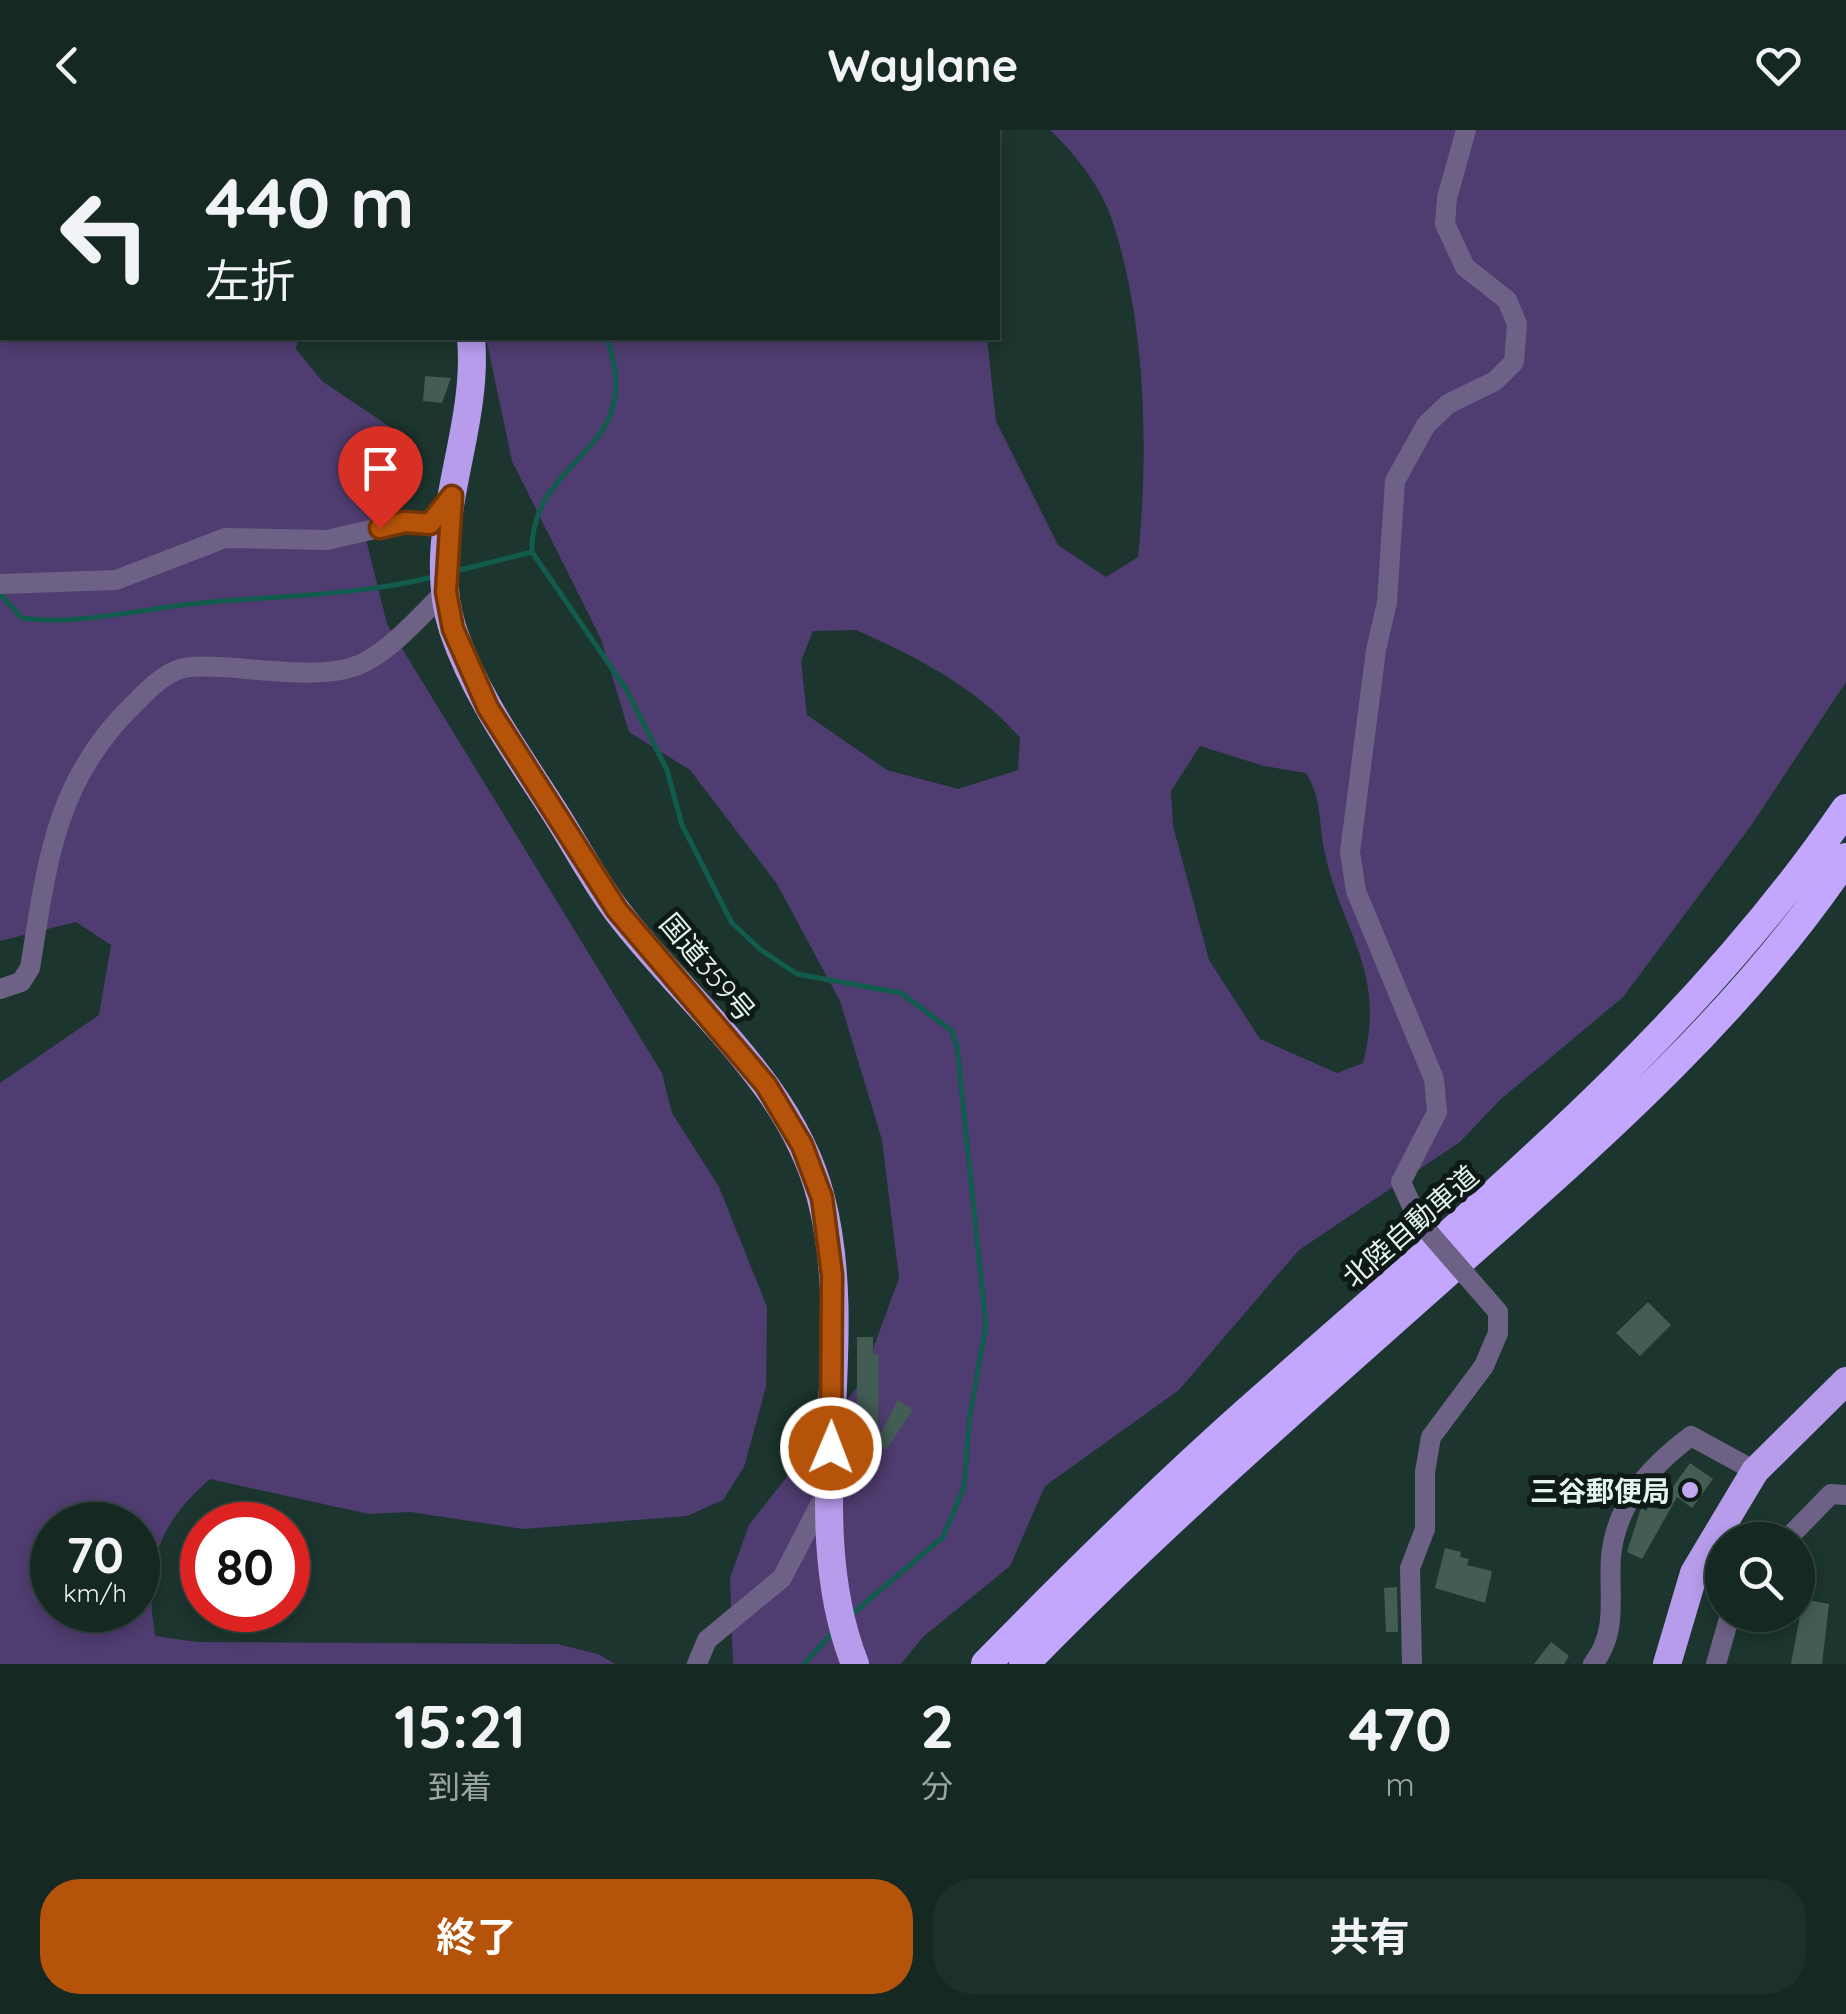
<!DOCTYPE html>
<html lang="ja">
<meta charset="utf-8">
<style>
body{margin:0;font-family:Quicksand,"Noto Sans JP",sans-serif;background:#1e302a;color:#f1f3f6;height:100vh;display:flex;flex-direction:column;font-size:38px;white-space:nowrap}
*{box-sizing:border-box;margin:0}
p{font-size:32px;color:#9da6a5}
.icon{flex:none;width:55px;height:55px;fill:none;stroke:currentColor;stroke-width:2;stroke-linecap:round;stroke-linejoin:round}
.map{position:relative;height:1534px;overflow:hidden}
.panel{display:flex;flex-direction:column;background:#152822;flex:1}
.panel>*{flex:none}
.banner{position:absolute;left:0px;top:0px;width:1000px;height:210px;box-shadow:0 5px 15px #0003,0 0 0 2px #344440;background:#152822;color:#f1f3f6;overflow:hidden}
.buttons{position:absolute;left:1705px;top:1392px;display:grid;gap:20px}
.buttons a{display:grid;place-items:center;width:110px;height:110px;border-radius:50%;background:#152822;box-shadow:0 5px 15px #0003,0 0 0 2px #344440;font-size:50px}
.speed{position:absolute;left:30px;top:1372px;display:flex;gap:20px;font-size:50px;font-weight:700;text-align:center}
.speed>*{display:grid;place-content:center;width:130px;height:130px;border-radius:50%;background:#152822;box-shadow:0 5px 15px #0003,0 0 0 2px #344440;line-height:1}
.speed small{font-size:25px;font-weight:400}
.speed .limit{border:15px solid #d22;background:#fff;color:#111}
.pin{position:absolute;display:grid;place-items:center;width:85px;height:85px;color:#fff;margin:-102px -42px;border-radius:50% 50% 50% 0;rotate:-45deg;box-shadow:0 0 10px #0007}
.pin .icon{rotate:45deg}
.me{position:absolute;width:110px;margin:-55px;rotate:1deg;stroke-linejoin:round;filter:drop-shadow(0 0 8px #0008)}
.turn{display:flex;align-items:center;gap:35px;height:210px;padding:0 40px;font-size:45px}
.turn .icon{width:130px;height:130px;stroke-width:2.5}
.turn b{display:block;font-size:70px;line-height:85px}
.eta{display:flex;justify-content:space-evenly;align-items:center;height:170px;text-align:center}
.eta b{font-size:60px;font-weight:700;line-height:70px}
.action{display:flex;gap:20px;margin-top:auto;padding:20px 40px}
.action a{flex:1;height:115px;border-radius:40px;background:#b45309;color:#fff;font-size:40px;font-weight:700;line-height:115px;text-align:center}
.action a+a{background:#1e302a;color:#f1f3f6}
header{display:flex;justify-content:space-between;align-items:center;height:130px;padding:0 40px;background:#152822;font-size:45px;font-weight:700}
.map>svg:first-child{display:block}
.green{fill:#4f3c70;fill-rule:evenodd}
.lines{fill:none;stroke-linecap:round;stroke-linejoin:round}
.stream{stroke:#115c4c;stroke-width:5}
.building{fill:#435d55}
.path{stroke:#6f847e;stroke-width:2.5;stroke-dasharray:8 5;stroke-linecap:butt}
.minor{stroke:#6d6285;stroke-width:20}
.trunk{stroke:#b79cec;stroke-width:28}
.motorway{stroke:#c3a6fd;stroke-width:30}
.minor-bridge{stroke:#6d6285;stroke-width:20}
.route-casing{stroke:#753606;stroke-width:25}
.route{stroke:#b45309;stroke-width:18}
.poi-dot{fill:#c1a8f3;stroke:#0f1a17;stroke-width:4}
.labels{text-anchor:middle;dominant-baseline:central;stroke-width:10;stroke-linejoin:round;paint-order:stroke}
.street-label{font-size:28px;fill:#e4f3ee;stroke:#0f1a17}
.poi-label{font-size:28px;font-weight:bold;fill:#e4f3ee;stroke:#0f1a17;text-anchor:end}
</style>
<header><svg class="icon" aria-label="back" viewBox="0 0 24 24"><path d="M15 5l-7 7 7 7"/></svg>Waylane<svg class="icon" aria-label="heart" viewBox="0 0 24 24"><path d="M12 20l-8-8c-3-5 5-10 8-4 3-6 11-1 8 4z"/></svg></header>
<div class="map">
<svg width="1846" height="1534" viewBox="0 0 1846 1534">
<rect width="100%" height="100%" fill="#1c352e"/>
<path class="green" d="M0 0 34 2H2V208H298L296 219 322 251 390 297 403 335 393 376 366 409 387 494 662 943 672 983 719 1057 767 1177 766 1257 744 1337 723 1370 687 1386 523 1399 410 1382 369 1384 210 1349C157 1395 144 1437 155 1506L197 1512 557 1514 598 1524 615 1534H0V953L99 885 111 815 76 792 0 811ZM52 1395H138V1480H52Z
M532 0H992L531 2Z
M1050 0H1846V552L1750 697 1623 867 1501 969 1460 1012 1299 1120 1179 1260 1045 1356 1010 1436 923 1507 901 1534H733L730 1448 749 1395 861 1252 899 1148 882 1010 840 871 777 754 690 640 629 602 601 509 512 331 486 208H987L996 291 1058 415 1106 447 1138 427C1149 320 1146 190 1111 87 1099 54 1075 24 1050 0ZM856 500C916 527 977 557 1020 608L1018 640 958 659 887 640 807 585 801 531 813 501ZM1200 616 1264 636 1306 643C1323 671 1318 693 1325 724 1343 805 1387 842 1363 933L1337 943 1260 909 1209 830 1173 696 1171 661Z"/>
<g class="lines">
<path class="stream" d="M665 2 667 0
M607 208C649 326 530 324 532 422L626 559 667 640 682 695 732 793 761 820 797 844 901 863 952 901 957 916 986 1196 970 1284 964 1357 943 1407 850 1486
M452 442 532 422
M0 464 22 488C80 496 142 478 202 473 282 465 359 466 437 446
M804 1534 835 1500"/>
</g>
<path class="building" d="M425 246 451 248 442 273 423 271Z
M1648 1172 1671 1195 1640 1226 1616 1203Z
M857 1207H873V1224L879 1225 878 1299H857Z
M898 1270 913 1280 886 1320 876 1312Z
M1690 1333 1713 1349 1692 1378 1677 1367 1642 1429 1627 1422 1641 1378 1646 1381 1649 1375 1657 1379Z
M1445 1418 1461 1422 1460 1427 1469 1429 1467 1435 1492 1441 1485 1473 1435 1458Z
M1397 1457 1398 1502H1386L1384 1458Z
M1803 1469 1829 1474 1822 1534H1791Z
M1551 1512 1569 1526 1564 1534H1534Z"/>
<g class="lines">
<path class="path" d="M811 0 817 2
M915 2 916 0"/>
<path class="minor" d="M0 454 116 450 225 408 327 410 405 392 430 394 450 368
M0 859 21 852 30 838C47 735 54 651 134 574 149 559 167 539 190 537 239 533 321 555 365 532 395 516 421 485 445 462
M1418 1090 1401 1052 1437 982 1434 949 1356 761 1350 722 1376 520 1387 472 1395 351 1426 295 1448 274 1495 251 1514 232 1517 194 1507 170 1465 137 1445 94 1447 68 1466 0
M1786 1410 1831 1364 1846 1365
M697 1534 707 1510 782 1448 828 1359
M1412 1534 1410 1438 1425 1399V1342L1431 1307 1484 1236 1498 1203V1182L1485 1167
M1593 1534C1619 1501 1608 1465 1611 1427 1616 1373 1650 1337 1691 1306L1755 1341
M1716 1534 1730 1485"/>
<path class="trunk" d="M442 2V0
M471 208C480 304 422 404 453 500 475 565 516 622 552 678 574 712 593 749 617 781 687 874 791 951 821 1068 860 1219 797 1387 855 1534
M1667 1534 1694 1443 1755 1341 1846 1251"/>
<path class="motorway" d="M986 1534C1076 1442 1167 1352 1264 1267 1471 1083 1688 910 1846 679
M1024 1534C1165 1389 1319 1257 1470 1122 1606 1002 1744 880 1846 728"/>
<path class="minor-bridge" d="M1418 1090 1485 1167"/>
</g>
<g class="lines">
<defs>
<path id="route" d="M380 398 405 392 430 394 452 366 446 462 453 499 488 578 617 780 766 955 802 1015 822 1068 832 1145 831 1318"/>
</defs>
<use href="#route" class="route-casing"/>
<use href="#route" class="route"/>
</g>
<circle class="poi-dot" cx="1690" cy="1360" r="10"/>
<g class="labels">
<g class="street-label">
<text transform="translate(708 837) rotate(50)">国道359号</text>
<text transform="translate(1410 1096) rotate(-41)">北陸自動車道</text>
</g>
<g class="poi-label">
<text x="1670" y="1360">三谷郵便局</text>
</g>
</g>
</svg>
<div class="buttons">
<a><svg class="icon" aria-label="search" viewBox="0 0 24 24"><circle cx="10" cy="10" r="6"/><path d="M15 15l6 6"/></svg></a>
</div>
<div class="speed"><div>70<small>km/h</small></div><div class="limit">80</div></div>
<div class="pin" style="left:380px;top:398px;background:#d93025"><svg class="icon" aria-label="arrive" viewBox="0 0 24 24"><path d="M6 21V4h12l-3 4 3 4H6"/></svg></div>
<svg class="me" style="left:831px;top:1318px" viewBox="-20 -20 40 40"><circle r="17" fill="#b45309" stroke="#fff" stroke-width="3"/><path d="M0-11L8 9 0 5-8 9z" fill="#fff"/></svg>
<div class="banner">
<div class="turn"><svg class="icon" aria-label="left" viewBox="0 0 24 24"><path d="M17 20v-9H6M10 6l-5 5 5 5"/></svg><div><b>440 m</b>左折</div></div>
</div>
</div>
<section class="panel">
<div class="eta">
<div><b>15:21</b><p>到着</p></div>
<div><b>2</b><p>分</p></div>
<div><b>470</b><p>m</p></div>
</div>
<div class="action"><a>終了</a><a>共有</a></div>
</section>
